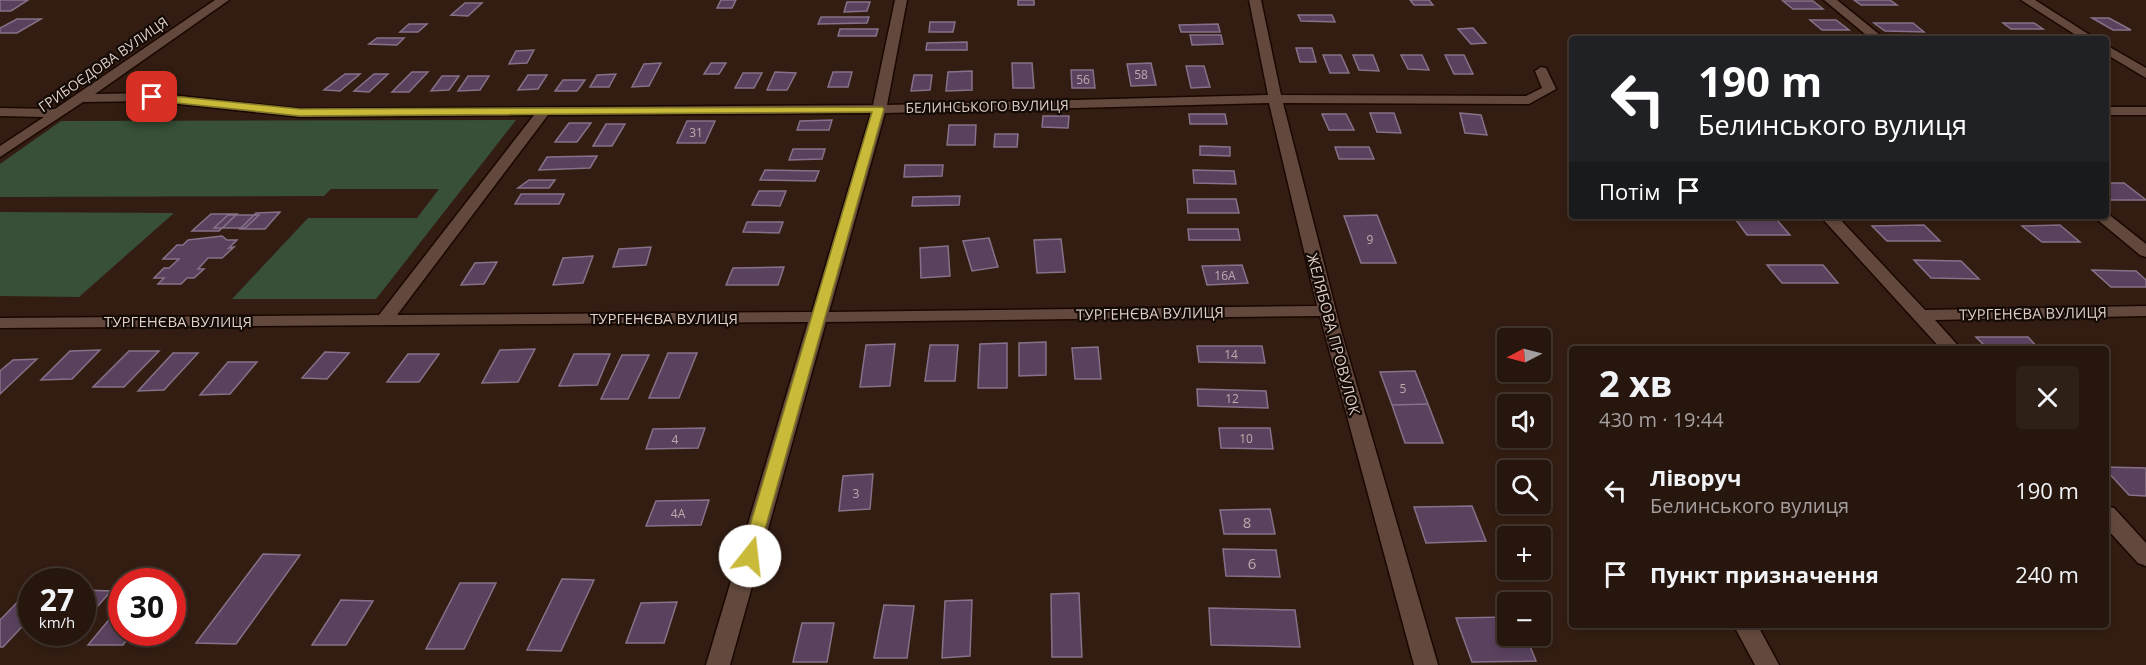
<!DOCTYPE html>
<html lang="uk">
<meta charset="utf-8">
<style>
body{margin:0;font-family:"Open Sans",sans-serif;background:#2e1f17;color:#f1f3f6;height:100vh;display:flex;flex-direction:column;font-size:22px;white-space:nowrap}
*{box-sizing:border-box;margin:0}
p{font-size:20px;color:#a49f9e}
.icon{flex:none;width:33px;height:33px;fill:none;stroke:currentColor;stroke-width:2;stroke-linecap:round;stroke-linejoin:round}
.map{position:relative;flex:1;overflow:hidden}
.details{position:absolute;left:1569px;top:346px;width:540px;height:282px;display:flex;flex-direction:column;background:#26160e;border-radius:6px;box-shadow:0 3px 9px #0003,0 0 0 2px #42352e}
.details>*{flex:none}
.banner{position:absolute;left:1569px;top:36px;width:540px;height:183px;border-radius:6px;box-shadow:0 3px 9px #0003,0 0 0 2px #42352e;background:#202124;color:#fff;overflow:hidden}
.needle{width:39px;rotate:264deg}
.controls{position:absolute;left:1497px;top:328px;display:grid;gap:12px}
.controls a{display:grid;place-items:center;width:54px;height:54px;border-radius:6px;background:#26160e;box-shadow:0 3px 9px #0003,0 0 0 2px #42352e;font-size:30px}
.speed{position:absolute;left:18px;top:568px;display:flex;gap:12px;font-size:30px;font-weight:700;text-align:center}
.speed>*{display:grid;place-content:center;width:78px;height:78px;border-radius:50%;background:#26160e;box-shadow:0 3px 9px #0003,0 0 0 2px #42352e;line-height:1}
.speed small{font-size:15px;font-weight:400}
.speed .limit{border:9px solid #d22;background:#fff;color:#111}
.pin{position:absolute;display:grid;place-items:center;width:51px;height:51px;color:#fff;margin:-26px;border-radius:12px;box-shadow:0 3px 9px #0006}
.me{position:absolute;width:66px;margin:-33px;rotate:16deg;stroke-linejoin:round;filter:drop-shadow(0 0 4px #0008)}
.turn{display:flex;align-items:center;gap:21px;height:126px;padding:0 30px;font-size:27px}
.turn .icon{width:78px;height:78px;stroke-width:2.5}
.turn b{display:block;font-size:42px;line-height:51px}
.then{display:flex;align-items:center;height:57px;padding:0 30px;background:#0003;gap:12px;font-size:22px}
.round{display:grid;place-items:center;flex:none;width:63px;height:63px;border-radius:6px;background:#2e1f17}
.head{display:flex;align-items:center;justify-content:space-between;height:102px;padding:0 30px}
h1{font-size:36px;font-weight:700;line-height:45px}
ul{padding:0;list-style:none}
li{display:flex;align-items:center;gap:18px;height:84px;padding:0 30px}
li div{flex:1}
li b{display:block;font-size:22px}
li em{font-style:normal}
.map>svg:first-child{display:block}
.green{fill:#375037}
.building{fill:#5a425e;stroke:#857288;stroke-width:1.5}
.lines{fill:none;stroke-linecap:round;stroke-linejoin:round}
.minor-casing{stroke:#1a0701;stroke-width:3}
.minor{fill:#63493d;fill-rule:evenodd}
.route{fill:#caba3a;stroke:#837926;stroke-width:1.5}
.labels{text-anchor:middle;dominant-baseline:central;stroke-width:4.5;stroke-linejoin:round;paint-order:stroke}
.number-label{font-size:12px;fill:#bcabac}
.far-street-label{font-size:14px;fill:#ddcec6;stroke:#140a06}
.street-label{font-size:15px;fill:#ddcec6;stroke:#140a06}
.near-number-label{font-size:15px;fill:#bcabac}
</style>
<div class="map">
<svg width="2146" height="665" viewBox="0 0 2146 665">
<rect width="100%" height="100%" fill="#331d12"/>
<path class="green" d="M516 120 376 299H232L308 218H417L439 189H331L324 196 0 197V164L61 121Z
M0 212 174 213 79 297 0 296Z"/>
<path class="building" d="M0 0H28L11 11H0Z
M721 0H736L732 8H717Z
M1018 0H1034V5H1018Z
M1410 0H1429L1433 5H1414Z
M1854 0H1890L1897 5H1861Z
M1783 1H1813L1823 9H1793Z
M847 2H870L867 11 844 12Z
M465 3H482L468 16 451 15Z
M1298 15H1332L1335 22 1301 21Z
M821 17H869L867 23 818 24Z
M2092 18H2109L2131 30H2113Z
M17 19H41L17 33H0V28Z
M1810 20H1836L1849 30H1822Z
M930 22H955L953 32H929Z
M1874 23H1913L1924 32 1885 31Z
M2003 23H2034L2043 29H2011Z
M409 24H427L418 32H400Z
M1218 24 1220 32H1181L1179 25Z
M1473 28 1486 43 1471 44 1458 29Z
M840 29H878L876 36H838Z
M1190 35H1221L1223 44 1192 45Z
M377 38H404L397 45 369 44Z
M967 42V50H926L927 43Z
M1296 48H1312L1316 62H1300Z
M534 50 527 63 509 64 516 51Z
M1323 55H1341L1349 73H1330Z
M1353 55H1373L1379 71 1359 70Z
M1401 55H1422L1429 70 1408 69Z
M1445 55H1464L1473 74H1454Z
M661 63 649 86 632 87 644 64Z
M711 63H726L719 74H704Z
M1012 63H1032L1034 88H1013Z
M1151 63 1156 85 1131 86 1127 64Z
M1186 66H1204L1210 87 1191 88Z
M1071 70H1093L1095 88H1072Z
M972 71V90L946 91 948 72Z
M412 72H428L409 92H392Z
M775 72 796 73 787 90H767Z
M833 72H852L848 87H828Z
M743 73H762L754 88H735Z
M345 74H360L340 91 324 90Z
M374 74H388L369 92 354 91Z
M616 74 609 87H590L597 75Z
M528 75H547L538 89 518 90Z
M914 75H932L930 90 911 91Z
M442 76H459L449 90 431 91Z
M468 76H489L480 90 458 91Z
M563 80H585L577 91H555Z
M1370 113H1394L1401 133 1377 132Z
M1460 113 1481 115 1487 135 1465 133Z
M1189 114H1225L1227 124H1190Z
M1322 114H1346L1354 130H1329Z
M1043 116H1069L1068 128 1042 127Z
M832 120 829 130H797L800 121Z
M687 121H715L705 143H677Z
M569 123H591L577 142H555Z
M606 124H625L612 146H593Z
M949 125H976L975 145H947Z
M995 134H1018L1017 147H994Z
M1200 146 1230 147V156L1200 155Z
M1335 147H1369L1374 159H1339Z
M793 149H825L822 159 789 160Z
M597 156 590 168 539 170 547 157Z
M905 165H943L942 176 904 177Z
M765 170 819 171 815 181 760 180Z
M1193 170 1234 171 1236 184 1194 183Z
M529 180H555L549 188H518Z
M2106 183H2124L2146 200H2111L2106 196Z
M759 191H786L780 206 752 205Z
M521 194H564L559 204H515Z
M960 196 959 205 912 206 913 197Z
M1187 199H1236L1239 213H1188Z
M280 212 265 229H240L256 213Z
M211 214H237L219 231H192Z
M228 215H259L245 228H214Z
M1377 215 1396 263H1361L1344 216Z
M1736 220H1777L1790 235H1747Z
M747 222H783L779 233 743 232Z
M1924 225 1940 241H1887L1872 226Z
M2060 225 2080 242H2042L2022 226Z
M1188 229H1238L1240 240H1189Z
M222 236 227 240H237L229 248 234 247 222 258H208L198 269H204L194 278H187L181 284H158L164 278H154L164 268H169L179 259H163L177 245H183L188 240Z
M989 238 998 267 972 271 963 241Z
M1061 239 1065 272 1037 273 1034 240Z
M948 246 950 276 921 278 920 248Z
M651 247 646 265 613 267 619 249Z
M593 256 583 283 553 285 563 258Z
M1914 260 1961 261 1979 279 1931 278Z
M497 262 484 284 461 285 475 263Z
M1242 265 1248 283 1207 285 1202 266Z
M1767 265H1823L1838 283H1782Z
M784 267 778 285H726L733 268Z
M2092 270 2136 271 2146 280V287H2111Z
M1976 337H2028L2040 350H1989Z
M1046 342V375L1019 376V343Z
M1007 343V388H978L980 344Z
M895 344 890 386 860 387 866 345Z
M930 345H958L955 381H925Z
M1197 346H1262L1265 363 1199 362Z
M1098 347 1101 379H1075L1072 348Z
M535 349 518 382 482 383 500 350Z
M100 350 72 379 41 380 70 351Z
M129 351H159L124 387H93Z
M325 352 349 353 327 379 302 378Z
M173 353H198L164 390 138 391Z
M668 353H697L679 398H649Z
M408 354H439L419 382H387Z
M574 354H610L597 385 559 386Z
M622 355H649L628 399H601Z
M37 359 0 394V371L13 360Z
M228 362H257L230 394 200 395Z
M1415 371 1428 404 1392 405 1380 372Z
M1197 389 1266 391 1268 408 1198 406Z
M1428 404 1443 443H1405L1392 405Z
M705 428 698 448 646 449 653 429Z
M1219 428H1270L1273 449 1221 448Z
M2106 467 2146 468V496L2129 495 2106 470Z
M873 474 870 509 839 511 843 476Z
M709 500 701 525 646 526 656 501Z
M1472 506 1486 541 1426 543 1414 507Z
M1270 509 1275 534H1224L1220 510Z
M1223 549 1276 550 1280 577 1226 576Z
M263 554 300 555 236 644 196 643Z
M562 579 594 580 561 651 527 650Z
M460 583H496L464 649H426Z
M32 587V616L3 647H0V620Z
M82 590 111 591 82 624Z
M1079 593 1082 657H1052L1051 594Z
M341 600 373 601 346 645H312Z
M972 600 970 656 942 658 945 601Z
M677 602 664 643H626L641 603Z
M122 604V633H132L123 645H88Z
M884 605 914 606 907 658H874Z
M1209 608 1295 610 1300 647 1211 645Z
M1508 617V636H1526L1536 661 1472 662 1456 618Z
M802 623H834L827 662H793Z
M40 633H75L68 640 35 639Z"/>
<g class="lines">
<defs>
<path id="minor" d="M215 0H229L95 94 152 93 300 109 873 105 895 0H907L887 105 1268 95 1249 0H1261L1281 95 1526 96 1542 88 1535 71 1541 67 1546 68 1556 89 1529 104 1283 103 1342 334 1438 665H1414L1320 316 826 322 730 665H706L808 322 0 328V318L379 315 534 115 300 117 152 101 83 102 0 157V146L44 117 0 116V108L55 109ZM1269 103 1317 306 829 312 885 113ZM871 113 812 312 397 315 548 115Z
M1824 0H1837L1885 39H1871Z
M2021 0H2035L2096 39H2082Z
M2106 45 2146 68V78L2106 54Z
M2106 107H2146V115H2106Z
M2107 213 2146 244V257L2140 255 2093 216H2106Z
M1820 216H1837L1925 310 2146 306V316L1935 320 1962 350H1942Z
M2106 506 2114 508 2146 543V566L2138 563 2106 528Z
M1734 626H1758L1779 665H1755Z"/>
</defs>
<use href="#minor" class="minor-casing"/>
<use href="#minor" class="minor"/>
</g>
<path class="route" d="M152 94 300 109 882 107 884 109 756 561 750 563 744 561 741 556 872 112 300 116 148 100 147 97Z"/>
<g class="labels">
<g class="number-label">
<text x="1141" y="74">58</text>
<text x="1083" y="79">56</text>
<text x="696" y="132">31</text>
<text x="1370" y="239">9</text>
<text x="1225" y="275">16А</text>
<text x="1231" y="354">14</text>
<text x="1403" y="388">5</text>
<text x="1232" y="398">12</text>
<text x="1246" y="438">10</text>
<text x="675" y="439">4</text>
<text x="856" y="493">3</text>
<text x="678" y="513">4А</text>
</g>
<g class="far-street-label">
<text transform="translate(103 64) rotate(-35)">ГРИБОЄДОВА ВУЛИЦЯ</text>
<text transform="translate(987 106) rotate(-1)">БЕЛИНСЬКОГО ВУЛИЦЯ</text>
</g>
<g class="street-label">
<text transform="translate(1150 313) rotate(-1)">ТУРГЕНЄВА ВУЛИЦЯ</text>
<text transform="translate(2033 313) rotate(-1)">ТУРГЕНЄВА ВУЛИЦЯ</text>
<text x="664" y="318">ТУРГЕНЄВА ВУЛИЦЯ</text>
<text x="178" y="321">ТУРГЕНЄВА ВУЛИЦЯ</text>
<text transform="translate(1334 334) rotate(75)">ЖЕЛЯБОВА ПРОВУЛОК</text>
</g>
<g class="near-number-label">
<text x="1247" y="522">8</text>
<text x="1252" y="563">6</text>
</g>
</g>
</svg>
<div class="controls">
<a><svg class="needle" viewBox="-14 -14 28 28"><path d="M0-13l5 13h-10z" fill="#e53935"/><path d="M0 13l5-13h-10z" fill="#a49f9e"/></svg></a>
<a><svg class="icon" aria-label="sound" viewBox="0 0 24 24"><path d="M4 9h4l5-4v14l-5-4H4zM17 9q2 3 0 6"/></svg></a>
<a><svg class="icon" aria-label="search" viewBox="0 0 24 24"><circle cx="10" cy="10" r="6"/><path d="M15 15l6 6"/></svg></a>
<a>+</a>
<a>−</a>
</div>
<div class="speed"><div>27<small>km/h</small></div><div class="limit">30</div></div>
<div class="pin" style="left:152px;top:97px;background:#d93025"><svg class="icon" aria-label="arrive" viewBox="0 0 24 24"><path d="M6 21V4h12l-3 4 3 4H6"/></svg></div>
<svg class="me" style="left:750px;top:556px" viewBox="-20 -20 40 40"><circle r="19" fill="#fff"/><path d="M0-13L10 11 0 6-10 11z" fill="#caba3a"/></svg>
<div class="banner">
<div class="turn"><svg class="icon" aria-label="left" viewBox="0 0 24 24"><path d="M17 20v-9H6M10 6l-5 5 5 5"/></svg><div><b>190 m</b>Белинського вулиця</div></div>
<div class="then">Потім<svg class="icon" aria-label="arrive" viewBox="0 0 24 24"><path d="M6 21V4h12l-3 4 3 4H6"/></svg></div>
</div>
<section class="details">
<div class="head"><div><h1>2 хв</h1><p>430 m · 19:44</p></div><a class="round"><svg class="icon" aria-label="close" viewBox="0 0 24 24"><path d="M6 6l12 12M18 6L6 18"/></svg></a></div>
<ul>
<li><svg class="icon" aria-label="left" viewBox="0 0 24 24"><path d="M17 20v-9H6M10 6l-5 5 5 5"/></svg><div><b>Ліворуч</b><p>Белинського вулиця</p></div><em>190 m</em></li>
<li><svg class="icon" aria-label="arrive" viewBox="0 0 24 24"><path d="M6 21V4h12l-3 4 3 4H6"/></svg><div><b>Пункт призначення</b></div><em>240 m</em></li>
</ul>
</section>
</div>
